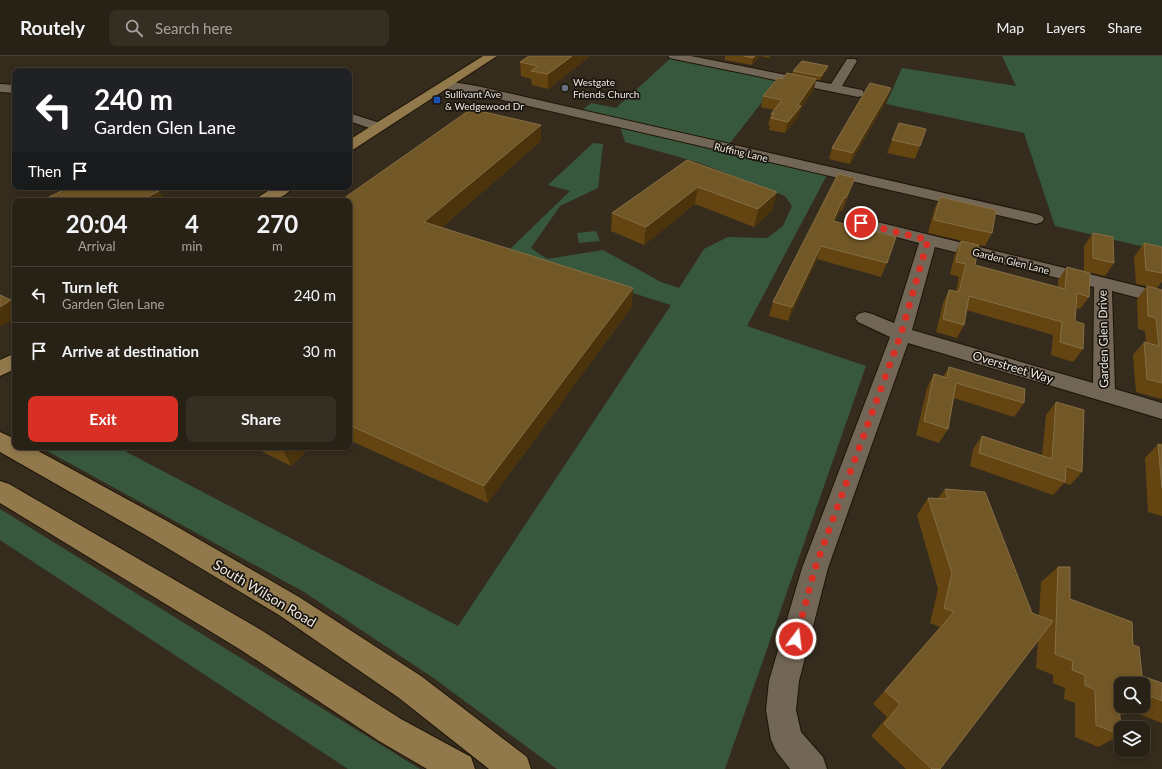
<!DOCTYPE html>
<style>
body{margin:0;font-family:Lato,sans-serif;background:#342e23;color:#f1f3f6;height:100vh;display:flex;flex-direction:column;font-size:15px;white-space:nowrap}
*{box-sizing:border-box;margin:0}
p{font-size:13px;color:#a5a3a1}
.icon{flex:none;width:22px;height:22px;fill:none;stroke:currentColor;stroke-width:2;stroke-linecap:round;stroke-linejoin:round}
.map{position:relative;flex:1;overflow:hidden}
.sheet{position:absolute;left:12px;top:142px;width:340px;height:252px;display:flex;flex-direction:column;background:#282116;border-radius:8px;box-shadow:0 2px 6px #0003,0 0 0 1px #443e35}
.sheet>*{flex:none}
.banner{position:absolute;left:12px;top:12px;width:340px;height:122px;border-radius:8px;box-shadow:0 2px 6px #0003,0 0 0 1px #443e35;background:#202124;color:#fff;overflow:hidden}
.tools{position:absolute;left:1114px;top:621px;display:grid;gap:8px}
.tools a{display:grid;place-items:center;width:36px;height:36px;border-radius:8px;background:#282116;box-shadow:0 2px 6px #0003,0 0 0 1px #443e35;font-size:20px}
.pin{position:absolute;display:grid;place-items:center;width:34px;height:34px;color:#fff;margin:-17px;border:2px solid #fff;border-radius:50%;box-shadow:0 1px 4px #0007}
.me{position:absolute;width:44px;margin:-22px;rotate:15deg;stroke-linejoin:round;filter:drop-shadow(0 0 3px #0008)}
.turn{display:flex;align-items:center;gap:14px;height:84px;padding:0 16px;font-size:18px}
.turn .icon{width:52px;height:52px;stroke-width:2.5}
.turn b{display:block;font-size:28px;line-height:34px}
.then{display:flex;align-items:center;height:38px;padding:0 16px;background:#0003;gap:8px;font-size:15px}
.eta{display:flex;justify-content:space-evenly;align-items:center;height:68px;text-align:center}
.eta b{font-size:24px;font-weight:700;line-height:28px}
.button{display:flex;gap:8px;margin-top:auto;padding:8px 16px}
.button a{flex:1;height:46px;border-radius:8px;background:#d93025;color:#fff;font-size:16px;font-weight:700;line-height:46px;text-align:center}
.button a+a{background:#342e23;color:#f1f3f6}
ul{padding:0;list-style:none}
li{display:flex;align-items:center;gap:12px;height:56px;padding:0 16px;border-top:1px solid #443e35}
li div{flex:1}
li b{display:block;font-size:15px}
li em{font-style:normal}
header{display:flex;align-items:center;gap:24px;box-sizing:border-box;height:56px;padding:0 20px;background:#282116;border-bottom:1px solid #443e35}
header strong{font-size:19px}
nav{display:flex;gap:22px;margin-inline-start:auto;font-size:14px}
.search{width:280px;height:36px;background:#342e23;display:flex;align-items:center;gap:10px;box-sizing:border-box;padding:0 14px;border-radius:8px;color:#a5a3a1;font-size:15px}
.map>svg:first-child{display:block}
.green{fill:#38583e}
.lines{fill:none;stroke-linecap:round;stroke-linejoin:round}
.minor-casing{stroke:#1e1407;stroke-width:2}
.major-casing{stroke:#1e1407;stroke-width:2}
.minor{fill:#726656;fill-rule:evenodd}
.major{fill:#92794c;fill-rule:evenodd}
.wall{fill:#644511;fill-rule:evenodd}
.shaded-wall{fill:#4b340c}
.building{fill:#725727;stroke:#866e44}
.route{stroke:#d93025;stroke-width:7;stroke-dasharray:0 12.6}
.worship-dot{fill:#6b7280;stroke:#1a150f;stroke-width:1.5}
.transit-dot{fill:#1a4fb4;stroke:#1a150f;stroke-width:1.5}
.labels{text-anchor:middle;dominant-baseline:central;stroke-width:3.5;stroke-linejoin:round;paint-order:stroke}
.far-poi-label{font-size:10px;fill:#efe8df;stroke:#1a150f;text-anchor:start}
.far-street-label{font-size:10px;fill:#efe8df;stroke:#1a150f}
.street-label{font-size:12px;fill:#efe8df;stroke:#1a150f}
.near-street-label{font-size:14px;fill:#efe8df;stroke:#1a150f}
</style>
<header>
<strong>Routely</strong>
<div class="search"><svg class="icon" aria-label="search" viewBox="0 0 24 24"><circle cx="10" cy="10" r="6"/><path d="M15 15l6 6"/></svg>Search here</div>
<nav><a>Map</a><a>Layers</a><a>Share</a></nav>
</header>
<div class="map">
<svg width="1162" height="713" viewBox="0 0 1162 713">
<rect width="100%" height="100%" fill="#362c1d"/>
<path class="green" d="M1002 0H1162V195L1055 170 1024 77 886 48 902 12 1016 30Z
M672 1 780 23 727 91 580 56 591 47 616 52Z
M620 71 827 119 747 270 866 310 725 713H557L432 621 304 536 40 391H117L458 570 671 249 506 197 570 135 548 129 593 87 603 88 598 132 560 150 531 192 547 203 603 194 661 226 679 232 704 193 728 181 767 182 783 170 792 150 785 140 697 106 625 86Z
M596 175 600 185 579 187 577 177Z
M0 453 420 713H348L0 484Z"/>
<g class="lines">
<defs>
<path id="minor" d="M668 0H691L831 28 847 3H855L857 5 842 30 862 34 864 37 862 40 858 41 674 3 670 2Z
M446 25 477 30 1036 158 1042 160 1044 163 1042 166 1036 168 477 38 442 32 440 29 442 26Z
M0 28 15 29V37L0 36Z
M349 57 383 68 385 71 383 74 378 75 349 65Z
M861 162 1162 236V248L1112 235 1115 333 1162 347V363L908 287 828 512 799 625 796 654 801 676 823 701 827 713H790L776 695 771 684 766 654 769 625 802 512 890 281 858 266 855 262 858 258 865 256 872 258 894 267 919 187 855 170 853 167 855 164ZM935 191 1094 231 1093 327 912 274Z"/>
<path id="major" d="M483 0H497L354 93 349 94V84Z
M274 131H293C283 144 270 145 255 145L257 142Z
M15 297V313L0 320V304Z
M0 376 15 383V391H31L167 465 299 541 421 620 527 701 531 713H489L399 642 279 559 149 481 0 396Z
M0 425 9 428 261 574 401 663 471 701 475 713H427L379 685 241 594 0 447Z"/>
</defs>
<use href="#minor" class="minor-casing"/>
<use href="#major" class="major-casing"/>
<use href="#minor" class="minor"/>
<use href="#major" class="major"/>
</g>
<path class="wall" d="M529 0H590L548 33 532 29 531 23 521 20 520 6Z
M725 0H770L769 2 760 0 752 9 725 4Z
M828 10 827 14 820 24H816L814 33 800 54 798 61 785 77 769 74 770 69H768L771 58 774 54 761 51 763 40 782 23 792 18 793 15Z
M888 42 850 108 829 103 832 92Z
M892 84 920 90 915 103 887 97Z
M541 85 441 172 632 250 488 447 349 384V145Z
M687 104 777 136 772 154 754 171 695 148 644 189 611 175 612 157Z
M855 122 850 135 842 155H840L835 165 887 207 881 221 817 203 788 265 769 260 773 246Z
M49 141 165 145H52Z
M940 141 992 177 985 190 928 177 934 154Z
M1093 177 1114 207 1105 220 1084 215V190Z
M961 185 975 209 1058 231V224L1067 211 1089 241 1080 253 1076 252 1075 265 1083 293 1073 306 1051 299 1053 279 966 254 964 269 957 282 936 276 943 247 949 234 956 235 959 221 950 218 955 198Z
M1144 187 1162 191V226L1157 232 1149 231 1162 234V342L1161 343 1136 336 1133 299 1144 286H1146L1145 275 1138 273 1137 243 1147 230 1136 228 1134 201Z
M949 311 1024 347 1014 361 954 342 948 373 939 387 916 379 927 332 934 318 943 321Z
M1056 346 1082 416 1070 429 1064 427 1053 439 970 410 973 393 982 380 1042 399 1046 359Z
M1162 387V460L1148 456 1145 402 1158 388 1160 389Z
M253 391H310L291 410Z
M945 433 1032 557 1039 560 1041 526 1058 511 1070 543 1133 589 1142 620 1162 627V667L1131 655 1123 659 1120 658 1121 679 1098 691 1075 681V647L1064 643 1065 632 1053 627V619L1036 612 1038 585 940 713H906L871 680 887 661 873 648 940 571 930 567 938 533 917 459 928 442H938ZM1121 628H1143V650H1121Z"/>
<path class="shaded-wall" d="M572 0H590L548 33V18Z
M755 0H760L752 9 753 2Z
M828 10 827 14 820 24 821 20Z
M816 23 814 33 800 54 798 61 785 77 788 66 798 49Z
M891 32 888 42 850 108 853 97Z
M541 69V85L427 184 424 166Z
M855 122 850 135 842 155 846 142Z
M698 131 695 148 644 189 646 171Z
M159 135 165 145H140Z
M777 136 772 154 754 171 758 153Z
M844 141 840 155 828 178 833 165Z
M821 190 817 203 788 265 792 251Z
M633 232 632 250 488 447 484 430Z
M11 244 15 249V262L0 271V251Z
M283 391H310L291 410 282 392Z"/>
<path class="building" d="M529 0H572L548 18 531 15 538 10 520 6Z
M744 0H755L753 2Z
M802 5 828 10 821 20 793 15Z
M787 17 816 23 798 49 801 50 788 66 771 62 774 58H771L782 44 763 40 778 22 782 23Z
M870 27 891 32 853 97 832 92Z
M471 53 541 69 424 166 633 232 484 430 349 369V145H340Z
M899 67 926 73 920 90 892 84Z
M687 104 777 136 758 153 698 131 646 171 612 157Z
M838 118 855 122 846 142 844 141 833 165 896 181 887 207 821 190 792 251 773 246Z
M70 131H150L159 135 140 145H58L49 141Z
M940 141 996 154 992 177 934 164Z
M1093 177 1113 181 1114 207 1093 202Z
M961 185 979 189 975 209 1065 233 1067 211 1090 217 1089 241 1077 237 1075 265 1084 268 1083 293 1060 286 1062 266 969 240 964 269 943 263 949 234 959 236 966 208 956 206Z
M1144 187 1162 191V217L1146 214Z
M1147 230 1162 234V327L1147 323 1144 286 1159 290 1156 262 1148 260Z
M0 239 11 244 0 251Z
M949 311 1025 333 1024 347 956 327 948 373 924 365 934 318 947 322Z
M1056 346 1084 354 1082 416 1066 410 1065 426 979 397 982 380 1052 403Z
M1158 388 1162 389V432Z
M945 433 985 436 1032 557 1053 565 940 713H932L884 668 900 648 885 635 954 556 944 552 952 517 928 442 948 443Z
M1058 511H1070V543L1132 566 1133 589 1139 591 1142 620 1162 627V645L1146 638V646L1143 645V628H1121V646L1119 645 1121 679 1096 669 1095 634 1085 629V619L1072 614 1073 605 1055 598Z"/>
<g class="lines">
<path class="route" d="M796 583 815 512 901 278 928 184 861 167"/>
</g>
<circle class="worship-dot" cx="565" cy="32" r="4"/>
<rect class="transit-dot" x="433" y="40" width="8" height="8" rx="2"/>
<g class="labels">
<g class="far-poi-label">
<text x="573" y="26">Westgate<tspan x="573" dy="12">Friends Church</tspan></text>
<text x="445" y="38">Sullivant Ave<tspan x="445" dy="12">&amp; Wedgewood Dr</tspan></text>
</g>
<g class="far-street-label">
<text transform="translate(741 96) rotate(13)">Ruffing Lane</text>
<text transform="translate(1011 205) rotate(14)">Garden Glen Lane</text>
</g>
<g class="street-label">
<text transform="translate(1103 283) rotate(-91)">Garden Glen Drive</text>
<text transform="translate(1013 311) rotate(17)">Overstreet Way</text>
</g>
<g class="near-street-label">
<text transform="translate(265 537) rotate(31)">South Wilson Road</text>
</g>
</g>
</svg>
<div class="tools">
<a><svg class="icon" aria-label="search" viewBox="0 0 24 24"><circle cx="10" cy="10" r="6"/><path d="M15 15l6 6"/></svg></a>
<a><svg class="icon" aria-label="layers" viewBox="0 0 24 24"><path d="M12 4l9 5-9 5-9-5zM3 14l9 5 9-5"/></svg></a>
</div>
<div class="pin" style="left:861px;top:167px;background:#d93025"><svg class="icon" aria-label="arrive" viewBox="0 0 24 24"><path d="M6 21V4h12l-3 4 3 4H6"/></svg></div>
<svg class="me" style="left:796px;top:583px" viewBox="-20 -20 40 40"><circle r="17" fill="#d93025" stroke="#fff" stroke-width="3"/><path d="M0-11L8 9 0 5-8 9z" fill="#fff"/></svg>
<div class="banner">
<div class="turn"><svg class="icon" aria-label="left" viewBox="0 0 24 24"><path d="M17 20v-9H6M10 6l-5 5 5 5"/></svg><div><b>240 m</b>Garden Glen Lane</div></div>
<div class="then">Then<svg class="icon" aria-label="arrive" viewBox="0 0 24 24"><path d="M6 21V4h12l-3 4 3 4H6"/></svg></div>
</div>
<section class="sheet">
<div class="eta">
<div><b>20:04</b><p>Arrival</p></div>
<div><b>4</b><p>min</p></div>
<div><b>270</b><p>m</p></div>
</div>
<ul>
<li><svg class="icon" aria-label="left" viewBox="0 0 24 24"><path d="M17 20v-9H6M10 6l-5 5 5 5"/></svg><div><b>Turn left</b><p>Garden Glen Lane</p></div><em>240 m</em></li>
<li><svg class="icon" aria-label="arrive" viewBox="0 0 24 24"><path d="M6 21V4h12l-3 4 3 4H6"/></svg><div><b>Arrive at destination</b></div><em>30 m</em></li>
</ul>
<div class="button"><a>Exit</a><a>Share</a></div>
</section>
</div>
